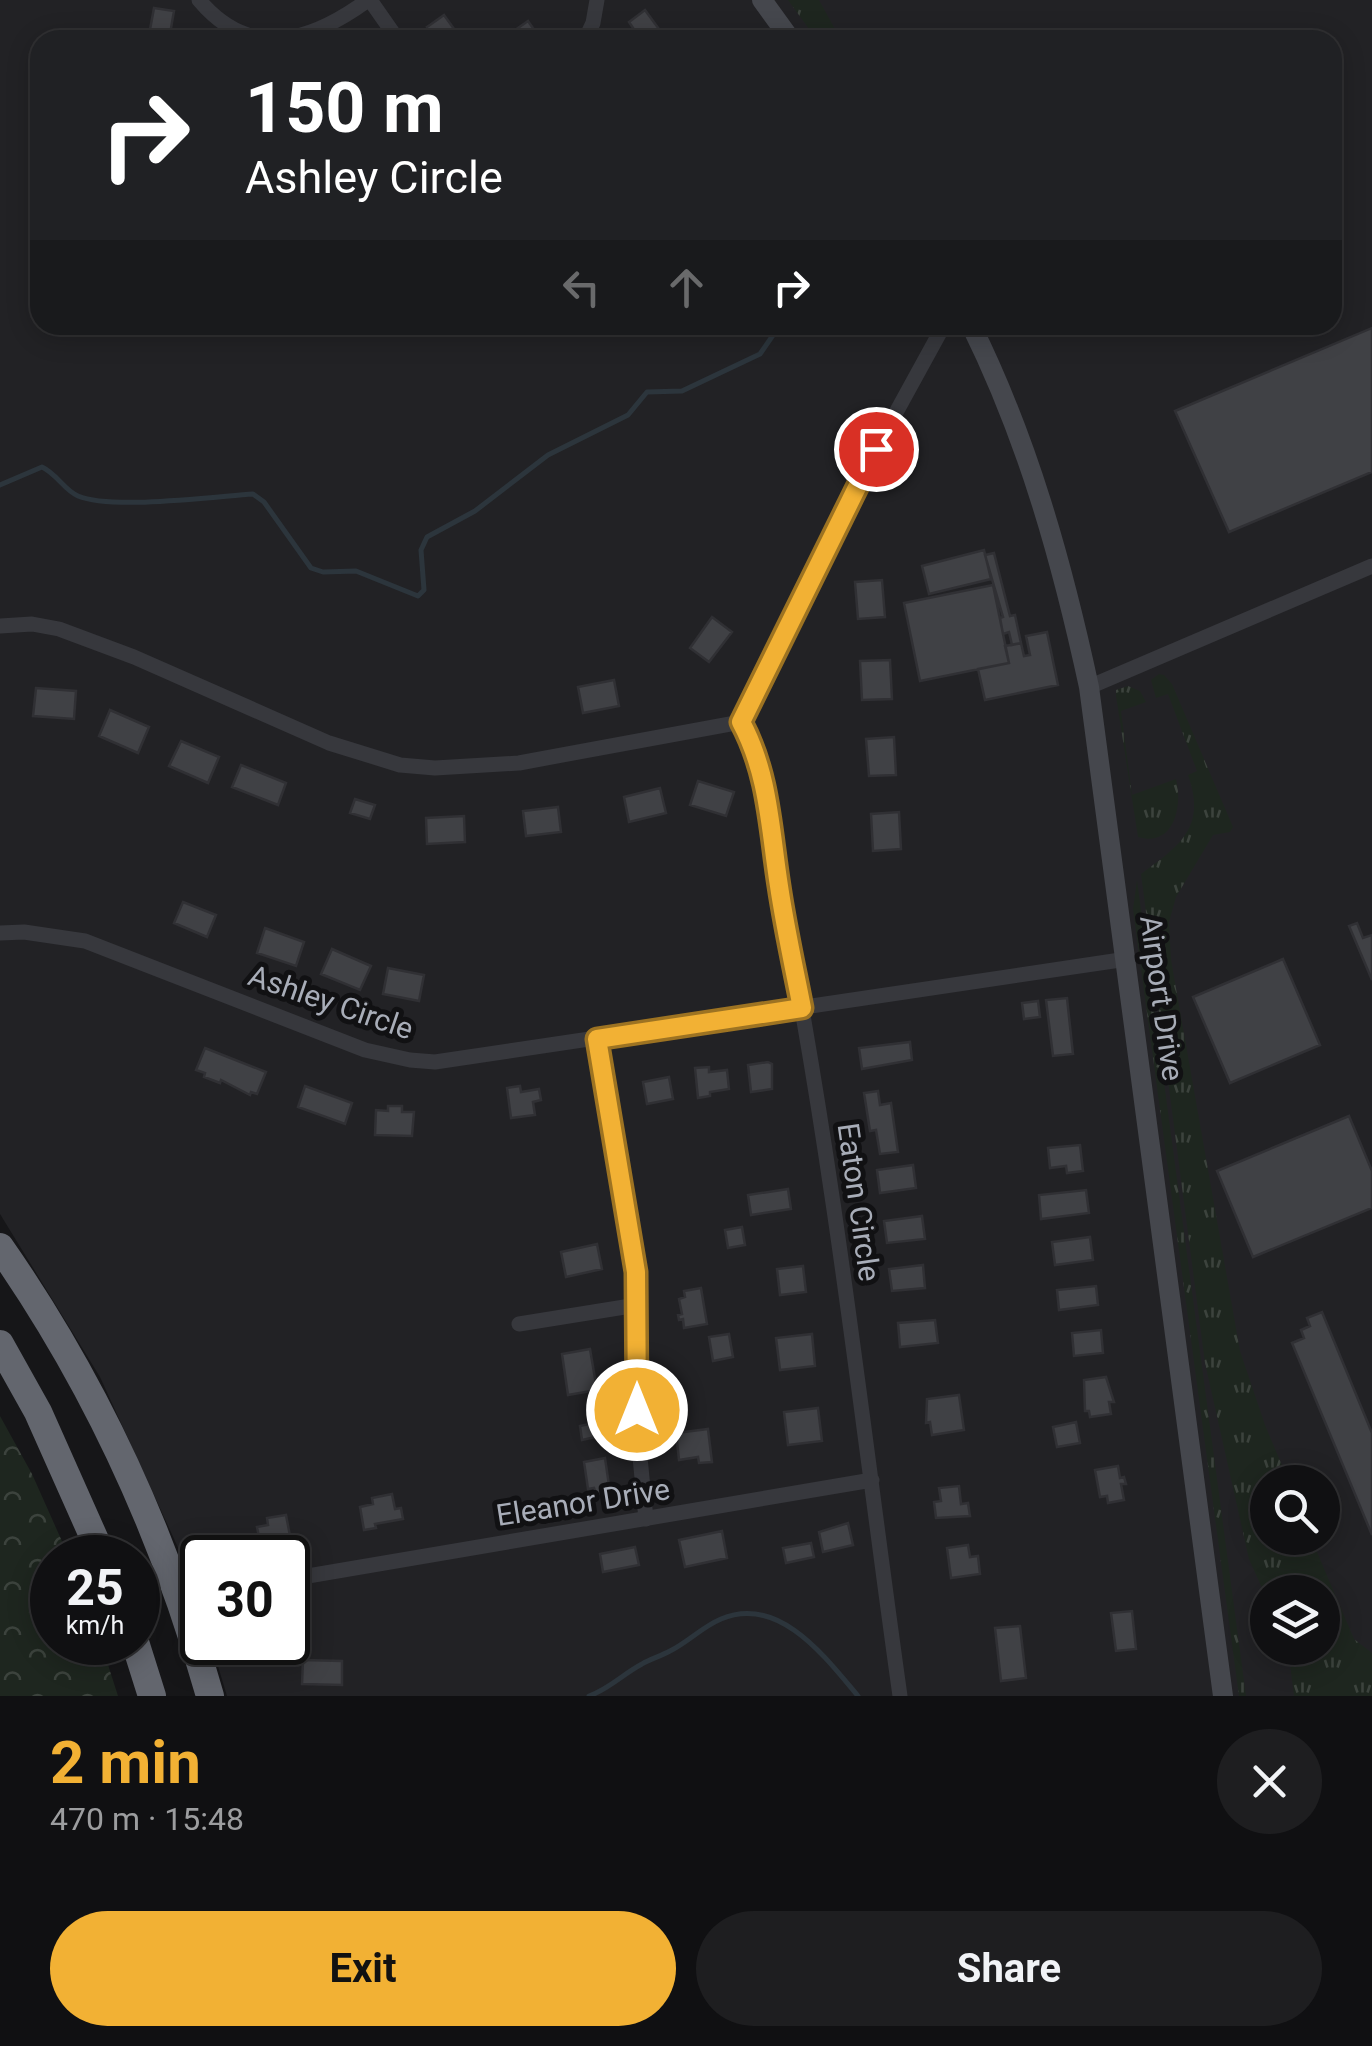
<!DOCTYPE html>
<meta charset="utf-8">
<style>
body{margin:0;font-family:Roboto,sans-serif;background:#1e1e20;color:#f1f3f6;height:100vh;display:flex;flex-direction:column;font-size:38px;white-space:nowrap}
*{box-sizing:border-box;margin:0}
p{font-size:32px;color:#9c9d9f}
.icon{flex:none;width:55px;height:55px;fill:none;stroke:currentColor;stroke-width:2;stroke-linecap:round;stroke-linejoin:round}
.map{position:relative;height:1696px;overflow:hidden}
.sheet{display:flex;flex-direction:column;background:#101012;flex:1}
.sheet>*{flex:none}
.top-card{position:absolute;left:30px;top:30px;width:1312px;height:305px;border-radius:30px;box-shadow:0 5px 25px #0003,0 0 0 2px #303032;background:#202124;color:#fff;overflow:hidden}
.tools{position:absolute;left:1250px;top:1465px;display:grid;gap:20px}
.tools a{display:grid;place-items:center;width:90px;height:90px;border-radius:50%;background:#101012;box-shadow:0 5px 25px #0003,0 0 0 2px #303032;font-size:50px}
.speed{position:absolute;left:30px;top:1535px;display:flex;gap:20px;font-size:50px;font-weight:700;text-align:center}
.speed>*{display:grid;place-content:center;width:130px;height:130px;border-radius:50%;background:#101012;box-shadow:0 5px 25px #0003,0 0 0 2px #303032;line-height:1}
.speed small{font-size:25px;font-weight:400}
.speed .limit{border:5px solid #111;border-radius:15px;background:#fff;color:#111}
.pin{position:absolute;display:grid;place-items:center;width:85px;height:85px;color:#fff;margin:-42px;border:5px solid #fff;border-radius:50%;box-shadow:0 2px 10px #0007}
.me{position:absolute;width:110px;margin:-55px;rotate:0deg;stroke-linejoin:round;filter:drop-shadow(0 0 8px #0008)}
.turn{display:flex;align-items:center;gap:35px;height:210px;padding:0 50px;font-size:45px}
.turn .icon{width:130px;height:130px;stroke-width:2.5}
.turn b{display:block;font-size:70px;line-height:85px}
.lanes{display:flex;align-items:center;height:95px;padding:0 50px;background:#0003;justify-content:center;gap:50px;direction:ltr}
.lanes .off{opacity:.35}
.round{display:grid;place-items:center;flex:none;width:105px;height:105px;border-radius:52px;background:#1e1e20}
.overview{display:flex;align-items:center;justify-content:space-between;height:170px;padding:0 50px}
h1{font-size:60px;font-weight:700;line-height:75px;color:#f2b134}
.cta{display:flex;gap:20px;margin-top:auto;padding:20px 50px}
.cta a{flex:1;height:115px;border-radius:60px;background:#f2b134;color:#111;font-size:40px;font-weight:700;line-height:115px;text-align:center}
.cta a+a{background:#1e1e20;color:#f1f3f6}
.map>svg:first-child{display:block}
.built{fill:#222225;fill-rule:evenodd}
.grass{fill:url(#grass-tufts)}
.forest{fill:url(#forest-crowns)}
.lines{fill:none;stroke-linecap:round;stroke-linejoin:round}
.stream{stroke:#2c353c;stroke-width:5}
.building{fill:#404145;stroke:#303034;stroke-width:2.5}
.street{stroke:#37383d;stroke-width:15}
.secondary{stroke:#45474d;stroke-width:20}
.highway{stroke:#63666e;stroke-width:28}
.route-casing{stroke:#9d7322;stroke-width:25}
.route{stroke:#f2b134;stroke-width:18}
.labels{text-anchor:middle;dominant-baseline:central;stroke-width:10;stroke-linejoin:round;paint-order:stroke}
.street-label{font-size:30px;fill:#a8adb8;stroke:#111113}
</style>
<div class="map">
<svg width="1372" height="1696" viewBox="0 0 1372 1696">
<defs>
<pattern id="grass-tufts" width="24" height="20" patternUnits="userSpaceOnUse" patternTransform="scale(2.5)"><rect width="24" height="20" fill="#1e261f"/><path d="M3 7l-1-3M5 7V3M7 7l1-3M15 17l-1-3M17 17v-4M19 17l1-3" fill="none" stroke="#3c433d"/></pattern>
<pattern id="forest-crowns" width="20" height="18" patternUnits="userSpaceOnUse" patternTransform="scale(2.5)"><rect width="20" height="18" fill="#1e261f"/><path d="M2 6a3 3 0 1 1 6 0M12 15a3 3 0 1 1 6 0" fill="none" stroke="#3c433d"/></pattern>
</defs>
<rect width="100%" height="100%" fill="#161618"/>
<path class="built" d="M0 0H1372V1696H227L211 1643 288 1642V1558H202V1615L191 1576 100 1377 0 1214ZM40 40H1332V325H40ZM1268 1482H1322V1538H1268ZM1268 1592H1322V1648H1268Z"/>
<path class="grass" d="M788 0H819L841 40H817Z
M1159 674 1164 675 1172 684 1233 827 1230 832 1213 835 1176 897 1169 922 1171 960 1240 1351 1265 1425 1289 1482H1268V1538H1311L1354 1639 1372 1653V1696H1294L1288 1648H1322V1592H1268L1267 1599 1249 1559 1205 1363 1141 874C1179 846 1207 828 1188 775L1197 771 1168 694 1156 698 1151 680Z
M1128 686 1140 691 1146 702 1121 711 1132 795 1176 779C1183 806 1174 848 1138 837L1116 696V690Z
M1137 880 1246 1696H1239L1133 909Z"/>
<path class="forest" d="M0 1416 32 1474 69 1557 52 1558V1642L101 1643 118 1696H0Z"/>
<g class="lines">
<path class="stream" d="M0 485 42 467C57 474 64 490 78 496 112 510 212 497 253 494L264 502 311 568 323 572 356 571 418 596 424 590 421 550 427 537 475 511 548 455 628 415 647 392 682 391 760 354 780 325
M589 1696C609 1689 623 1674 642 1664 650 1659 661 1656 670 1651 688 1642 702 1627 721 1619 779 1594 826 1658 858 1696"/>
</g>
<path class="building" d="M154 8 174 11 169 40H148Z
M645 10 667 40H641L629 22Z
M444 15 462 40H436L427 27Z
M528 21 540 38 501 40Z
M1372 328V472L1229 532 1175 411Z
M984 550 991 579 929 594 922 566Z
M994 553 1010 616 1015 615 1021 643 1012 645 1009 632 1003 634 1000 618 1003 617 985 555Z
M882 580 885 617 858 619 855 582Z
M993 585 1009 663 920 681 904 603Z
M712 617 732 632 709 662 690 648Z
M1047 632 1058 685 985 700 978 669 1009 663 1005 646 1021 643 1024 656 1030 655 1026 636Z
M890 660 892 699 862 700 860 661Z
M614 680 619 706 583 713 578 687Z
M36 688 76 691 74 719 33 716Z
M110 710 149 727 138 753 99 736Z
M894 737 896 775 869 776 866 739Z
M181 741 219 757 208 783 169 766Z
M241 765 286 783 278 805 232 787Z
M698 781 734 792 726 816 690 805Z
M660 788 666 813 629 822 624 797Z
M355 799 375 805 370 819 350 813Z
M558 807 561 832 526 836 523 811Z
M899 812 901 849 873 851 871 814Z
M464 816 465 842 427 844 426 818Z
M183 902 216 915 207 937 174 923Z
M1357 923 1363 938 1372 935V980L1349 926Z
M265 928 304 942 296 966 257 953Z
M332 949 371 966 360 990 321 974Z
M1283 959 1320 1045 1230 1083 1193 997Z
M388 968 424 975 419 1001 383 994Z
M1067 998 1073 1054 1053 1056 1046 1000Z
M1038 1001 1040 1017 1024 1019 1022 1003Z
M910 1042 912 1060 862 1069 859 1048Z
M205 1048 266 1072 257 1094 251 1092 250 1095 221 1080 220 1083 204 1077 205 1073 196 1070Z
M768 1062 772 1064V1089L751 1092 748 1065Z
M709 1067V1072L727 1070 729 1089 710 1092V1096L698 1098 695 1068Z
M669 1077 673 1099 647 1104 643 1082Z
M305 1086 352 1103 345 1124 298 1107Z
M520 1086 521 1092 539 1089 541 1100 533 1102 535 1115 511 1118 507 1088Z
M878 1091 880 1105 891 1103 898 1152 880 1154 876 1130 870 1131 864 1093Z
M388 1106H402V1112H414L412 1136 375 1135 376 1110 388 1111Z
M1349 1116 1372 1171V1208L1253 1257 1217 1171Z
M1080 1145 1083 1171 1067 1173 1066 1166 1050 1168 1048 1148Z
M913 1165 916 1188 880 1193 877 1170Z
M788 1189 791 1209 751 1215 748 1195Z
M1086 1190 1089 1213 1041 1219 1039 1195Z
M922 1216 925 1239 887 1243 884 1221Z
M742 1227 745 1245 728 1248 725 1230Z
M1090 1237 1093 1260 1055 1265 1052 1242Z
M597 1244 602 1269 566 1277 561 1252Z
M923 1265 925 1288 892 1291 889 1269Z
M803 1266 806 1292 780 1295 777 1269Z
M1096 1286 1098 1305 1059 1310 1057 1290Z
M701 1288 707 1324 684 1328 683 1319 679 1320 678 1315 682 1314 679 1299 685 1297 684 1291Z
M1322 1312 1372 1433V1535L1292 1343 1304 1338 1301 1330 1310 1326 1307 1318Z
M935 1320 938 1343 900 1347 898 1323Z
M1101 1330 1103 1353 1074 1356 1072 1333Z
M729 1334 733 1357 713 1361 709 1337Z
M812 1334 815 1366 780 1370 776 1338Z
M590 1349 597 1390 568 1395 562 1354Z
M1106 1377 1114 1402H1109L1111 1414 1090 1417 1089 1411H1085L1084 1380Z
M959 1395 964 1430 932 1435 930 1422 926 1423 927 1399Z
M818 1408 822 1441 788 1445 784 1412Z
M598 1422 600 1436 582 1440 580 1426Z
M1076 1422 1080 1443 1057 1447 1053 1427Z
M708 1429 712 1462 699 1463 698 1457 679 1460 676 1433Z
M605 1458 610 1492 596 1494 594 1488 588 1489 584 1462Z
M1118 1466 1120 1478 1124 1477 1126 1484H1121L1124 1500 1108 1503 1107 1496 1100 1497 1095 1470Z
M959 1486 961 1504 968 1503 970 1516 936 1518 934 1502 941 1501 939 1488Z
M392 1494 395 1509 401 1508 403 1519 375 1524 376 1528 364 1530 360 1507 373 1504 372 1498Z
M286 1515 291 1541 266 1550V1546L261 1547 257 1527 268 1525 267 1518Z
M848 1523 853 1545 823 1552 819 1532Z
M722 1531 727 1558 685 1567 679 1540Z
M811 1543 814 1557 786 1563 783 1548Z
M968 1545 970 1557 978 1556 980 1574 951 1578 947 1548Z
M635 1547 639 1565 603 1572 600 1554Z
M1132 1611 1136 1649 1116 1651 1111 1613Z
M1020 1626 1026 1678 1001 1681 995 1628Z
M303 1660 342 1661V1685L302 1684Z"/>
<g class="lines">
<path class="street" d="M199 0C251 62 312 41 368 0
M370 0 398 40
M585 40 593 23 597 0
M0 626 32 624 59 629 134 657 329 743 400 765 435 768 519 763 741 722
M1089 687 1372 566
M741 722C775 785 773 859 787 928 836 1182 864 1440 900 1696
M741 722 876 449 944 325
M0 933 24 932 85 941 365 1050 410 1060 435 1062 1127 959
M597 1039 635 1272 639 1447 646 1519
M519 1324 637 1305
M302 1577 872 1480"/>
<path class="secondary" d="M762 0 791 40
M971 325C1028 440 1062 562 1089 687L1223 1696"/>
<path class="highway" d="M0 1247C95 1383 165 1536 210 1696
M0 1344 38 1412 103 1558
M135 1642 152 1696"/>
</g>
<g class="lines">
<defs>
<path id="route" d="M637 1410 636 1272 597 1039 802 1008C794 967 785 927 779 886 770 829 769 774 741 722L876 449"/>
</defs>
<use href="#route" class="route-casing"/>
<use href="#route" class="route"/>
</g>
<g class="labels">
<g class="street-label">
<text transform="translate(1162 998) rotate(82)">Airport Drive</text>
<text transform="translate(331 1002) rotate(19)">Ashley Circle</text>
<text transform="translate(859 1202) rotate(82)">Eaton Circle</text>
<text transform="translate(583 1502) rotate(-9)">Eleanor Drive</text>
</g>
</g>
</svg>
<div class="tools">
<a><svg class="icon" aria-label="search" viewBox="0 0 24 24"><circle cx="10" cy="10" r="6"/><path d="M15 15l6 6"/></svg></a>
<a><svg class="icon" aria-label="layers" viewBox="0 0 24 24"><path d="M12 4l9 5-9 5-9-5zM3 14l9 5 9-5"/></svg></a>
</div>
<div class="speed"><div>25<small>km/h</small></div><div class="limit">30</div></div>
<div class="pin" style="left:876px;top:449px;background:#d93025"><svg class="icon" aria-label="arrive" viewBox="0 0 24 24"><path d="M6 21V4h12l-3 4 3 4H6"/></svg></div>
<svg class="me" style="left:637px;top:1410px" viewBox="-20 -20 40 40"><circle r="17" fill="#f2b134" stroke="#fff" stroke-width="3"/><path d="M0-11L8 9 0 5-8 9z" fill="#fff"/></svg>
<div class="top-card">
<div class="turn"><svg class="icon" aria-label="right" viewBox="0 0 24 24"><path d="M7 20v-9h11M14 6l5 5-5 5"/></svg><div><b>150 m</b>Ashley Circle</div></div>
<div class="lanes"><svg class="icon off" aria-label="left" viewBox="0 0 24 24"><path d="M17 20v-9H6M10 6l-5 5 5 5"/></svg><svg class="icon off" aria-label="ahead" viewBox="0 0 24 24"><path d="M12 20V5M6 11l6-6 6 6"/></svg><svg class="icon" aria-label="right" viewBox="0 0 24 24"><path d="M7 20v-9h11M14 6l5 5-5 5"/></svg></div>
</div>
</div>
<section class="sheet">
<div class="overview"><div><h1>2 min</h1><p>470 m · 15:48</p></div><a class="round"><svg class="icon" aria-label="close" viewBox="0 0 24 24"><path d="M6 6l12 12M18 6L6 18"/></svg></a></div>
<div class="cta"><a>Exit</a><a>Share</a></div>
</section>
